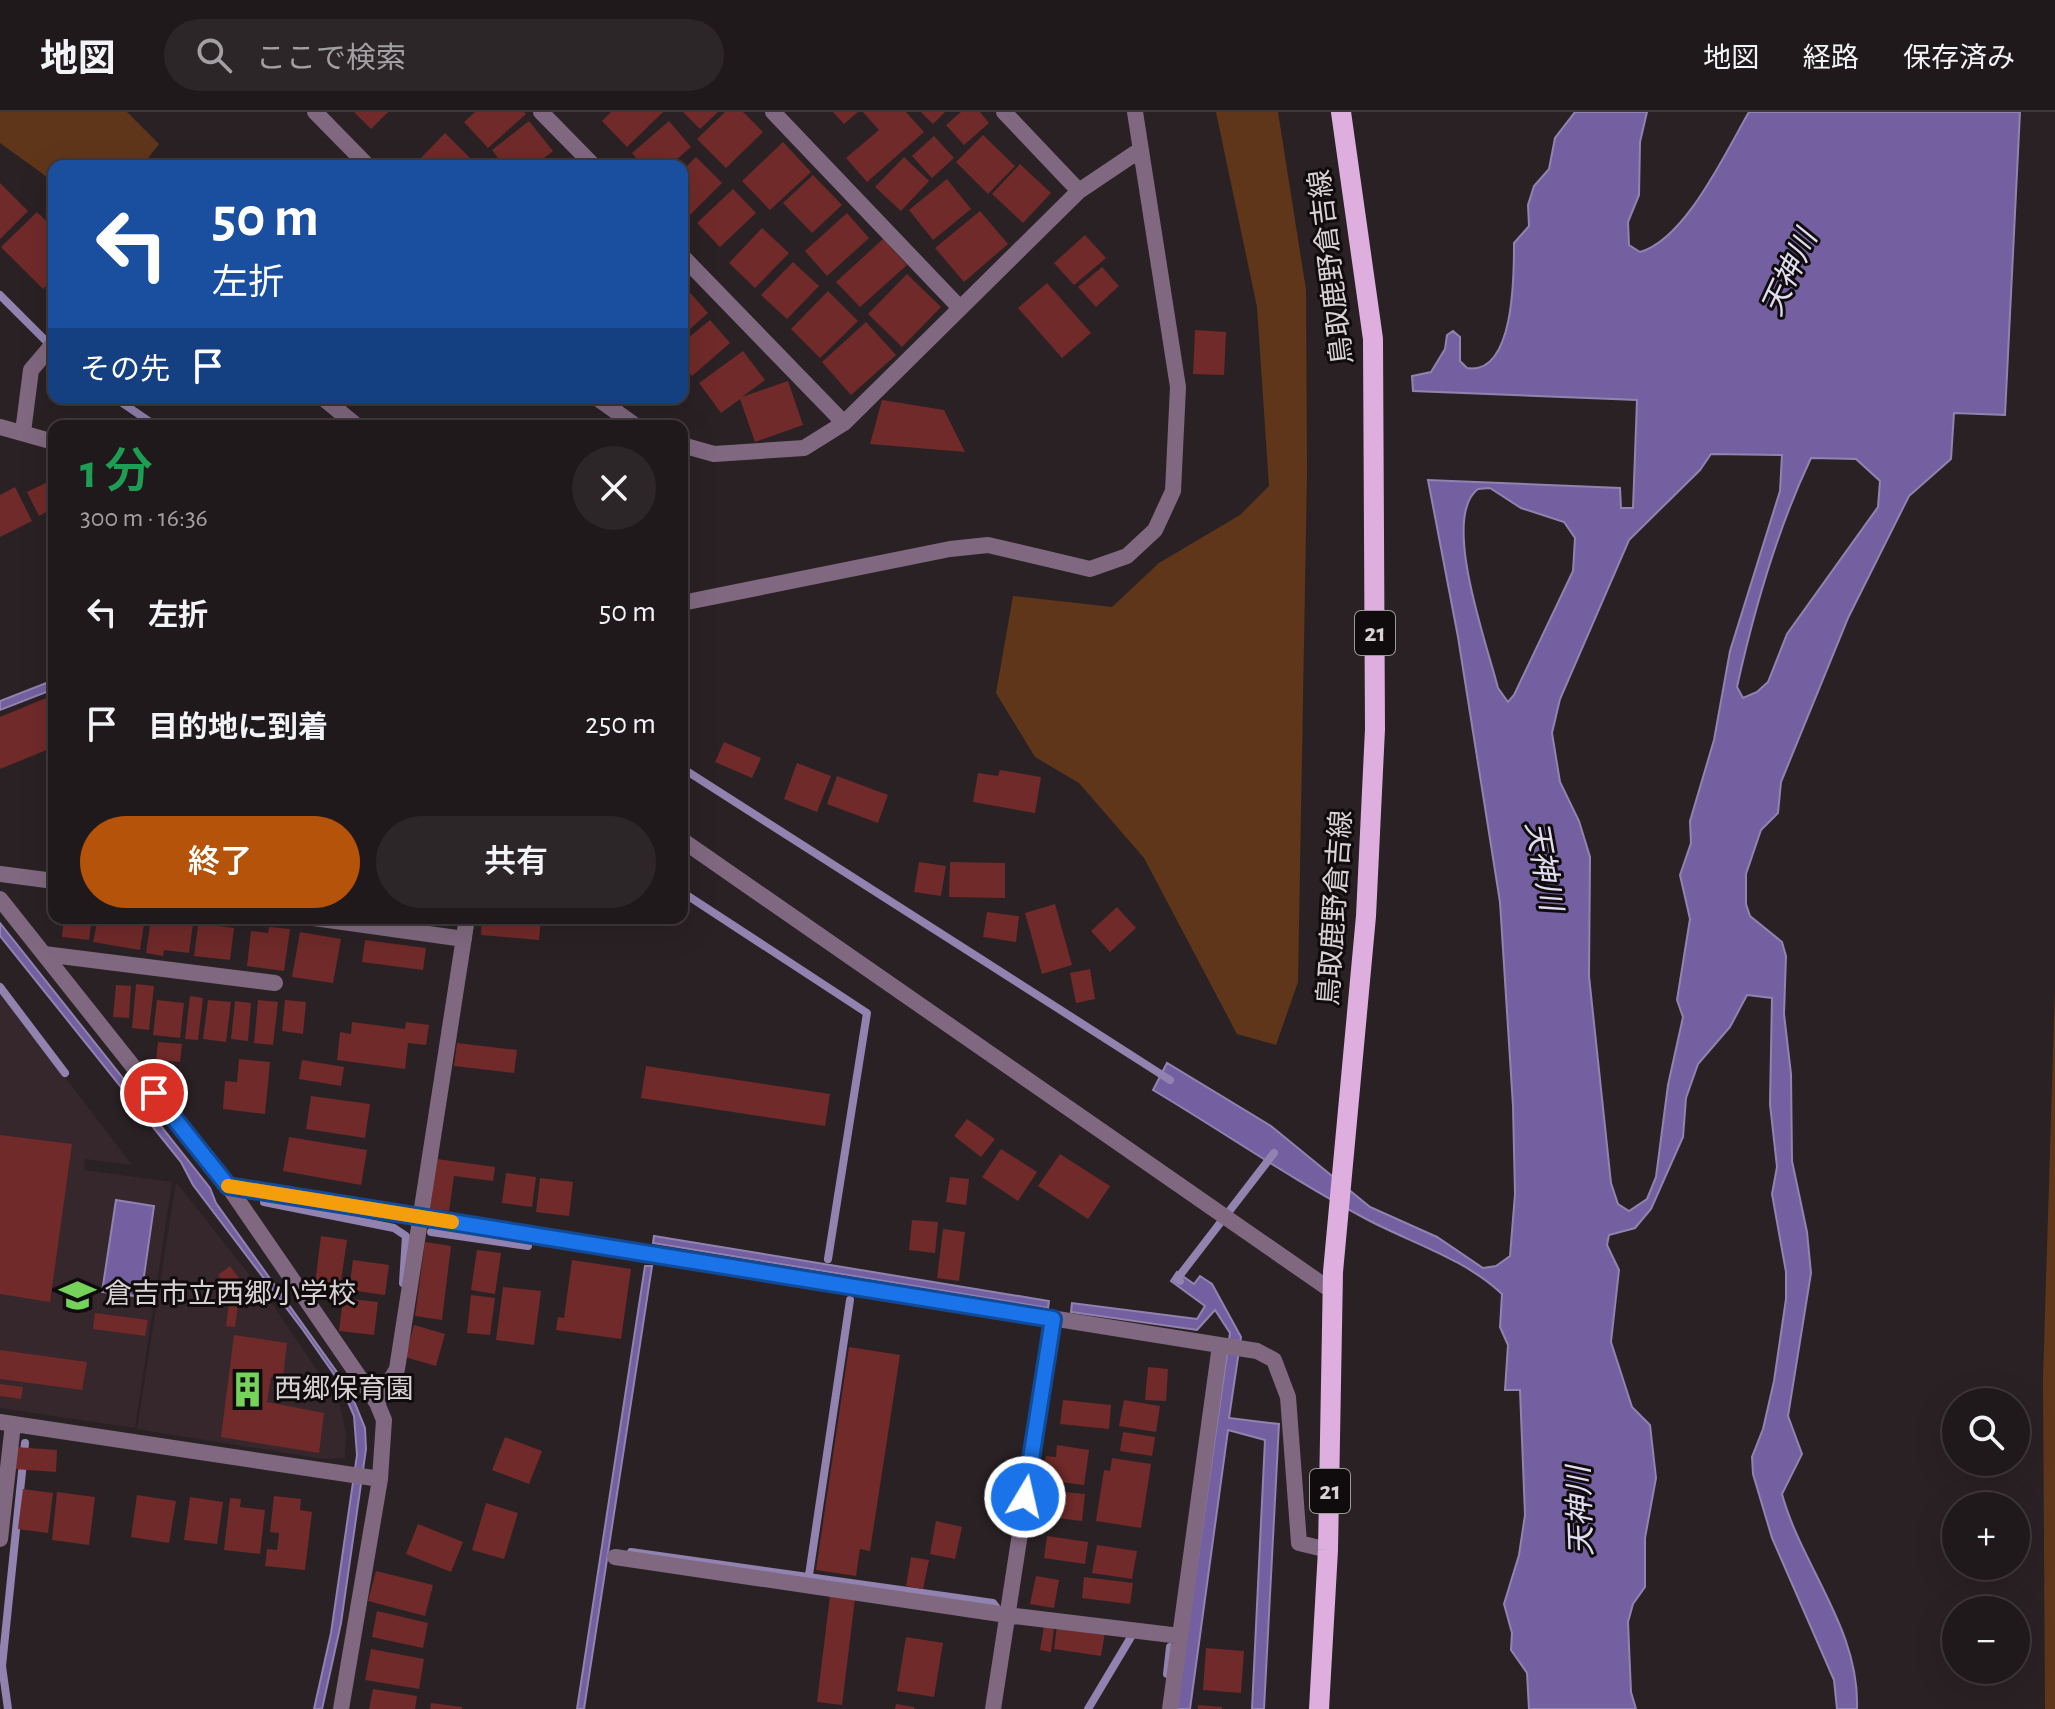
<!DOCTYPE html>
<html lang="ja">
<meta charset="utf-8">
<style>
body{margin:0;font-family:"Alegreya Sans","Noto Sans JP",sans-serif;background:#2d2628;color:#f1f3f6;height:100vh;display:flex;flex-direction:column;font-size:30px;white-space:nowrap}
*{box-sizing:border-box;margin:0}
p{font-size:26px;color:#a2a0a3}
.icon{flex:none;width:44px;height:44px;fill:none;stroke:currentColor;stroke-width:2;stroke-linecap:round;stroke-linejoin:round}
.map{position:relative;flex:1;overflow:hidden}
.details{position:absolute;left:48px;top:308px;width:640px;height:504px;display:flex;flex-direction:column;background:#20191b;border-radius:16px;box-shadow:0 8px 32px #0002,0 0 0 2px #3d383a}
.details>*{flex:none}
.guide{position:absolute;left:48px;top:48px;width:640px;height:244px;border-radius:16px;box-shadow:0 8px 32px #0002,0 0 0 2px #3d383a;background:#1a4fa0;color:#fff;overflow:hidden}
.tools{position:absolute;left:1942px;top:1276px;display:grid;gap:16px}
.tools a{display:grid;place-items:center;width:88px;height:88px;border-radius:50%;background:#20191b;box-shadow:0 8px 32px #0002,0 0 0 2px #3d383a;font-size:40px}
.pin{position:absolute;display:grid;place-items:center;width:68px;height:68px;color:#fff;margin:-34px;border:4px solid #fff;border-radius:50%;box-shadow:0 2px 8px #0007}
.me{position:absolute;width:88px;margin:-44px;rotate:9deg;stroke-linejoin:round;filter:drop-shadow(0 0 6px #0008)}
.turn{display:flex;align-items:center;gap:28px;height:168px;padding:0 32px;font-size:36px}
.turn .icon{width:104px;height:104px;stroke-width:2.5}
.turn b{display:block;font-size:56px;line-height:68px}
.then{display:flex;align-items:center;height:76px;padding:0 32px;background:#0003;gap:16px;font-size:30px}
.round{display:grid;place-items:center;flex:none;width:84px;height:84px;border-radius:42px;background:#2d2628}
.overview{display:flex;align-items:center;justify-content:space-between;height:136px;padding:0 32px}
h1{font-size:48px;font-weight:600;line-height:60px;color:#1e9e55}
.cta{display:flex;gap:16px;margin-top:auto;padding:16px 32px}
.cta a{flex:1;height:92px;border-radius:48px;background:#b45309;color:#fff;font-size:32px;font-weight:600;line-height:92px;text-align:center}
.cta a+a{background:#2d2628;color:#f1f3f6}
ul{padding:0;list-style:none}
li{display:flex;align-items:center;gap:24px;height:112px;padding:0 32px}
li div{flex:1}
li b{display:block;font-size:30px}
li em{font-style:normal}
header{display:flex;align-items:center;gap:48px;box-sizing:border-box;height:112px;padding:0 40px;background:#20191b;border-bottom:2px solid #3d383a}
header strong{font-size:38px}
nav{display:flex;gap:44px;margin-inline-start:auto;font-size:28px}
.search{width:560px;height:72px;background:#2d2628;display:flex;align-items:center;gap:20px;box-sizing:border-box;padding:0 28px;border-radius:44px;color:#a2a0a3;font-size:30px}
.map>svg:first-child{display:block}
.built{fill:#36272d}
.green{fill:#60361a}
.water{fill:#7460a1;stroke:#9282b0;stroke-width:2;fill-rule:evenodd}
.lines{fill:none;stroke-linecap:round;stroke-linejoin:round}
.stream{stroke:#9282b0;stroke-width:8}
.building{fill:#702a29}
.minor{stroke:#806980;stroke-width:16}
.primary{stroke:#deaedf;stroke-width:20}
.route-casing{stroke:#114b97;stroke-width:20}
.route{stroke:#1a73e8;stroke-width:14}
.slow{stroke:#f59e0b;stroke-width:14}
.labels{text-anchor:middle;dominant-baseline:central;stroke-width:6;stroke-linejoin:round;paint-order:stroke}
.shield{fill:#100c0d;stroke:#9d9798;stroke-width:2}
.shield-label{font-size:26px;font-weight:bold;fill:#d9d2d4}
.street-label{font-size:28px;fill:#d9d2d4;stroke:#100c0d}
.poi-label{font-size:28px;fill:#d9d2d4;stroke:#100c0d;text-anchor:start}
.water-label{font-size:30px;font-style:italic;fill:#e1ddf0;stroke:#100c0d}
</style>
<header>
<strong>地図</strong>
<div class="search"><svg class="icon" aria-label="search" viewBox="0 0 24 24"><circle cx="10" cy="10" r="6"/><path d="M15 15l6 6"/></svg>ここで検索</div>
<nav><a>地図</a><a>経路</a><a>保存済み</a></nav>
</header>
<div class="map">
<svg width="2055" height="1597" viewBox="0 0 2055 1597">
<rect width="100%" height="100%" fill="#2a2124"/>
<path class="built" d="M0 880 132 1053 85 1047 84 1058 172 1070 135 1316 0 1296Z
M176 1070 271 1190 339 1291 346 1320 345 1346 323 1347 137 1317Z"/>
<path class="green" d="M0 0H127L159 32 142 54H54V70L0 31Z
M1216 0H1278L1306 178 1307 360 1298 870 1276 933 1237 922 1144 746 1079 671 1035 645 996 581 1013 484 1112 495 1159 451 1240 403 1269 374 1257 195Z
M2055 876V1597H2045L2043 1267Z"/>
<path class="water" d="M1575 0H1647L1640 30 1639 83 1628 110 1629 133 1640 140C1686 127 1726 39 1749 0H2020L2005 303 1954 301 1951 347 1909 384 1848 506 1781 670 1778 701 1761 718 1746 762V792L1750 804 1782 830 1786 844 1784 902 1791 962 1792 1049 1807 1120 1811 1161 1788 1304 1802 1342 1782 1382C1802 1455 1860 1517 1857 1597H1837L1834 1568 1772 1426 1753 1362 1752 1345 1763 1317 1774 1269 1786 1187V1160L1772 1082 1777 1055 1770 992 1772 886 1747 883 1730 915 1698 952 1686 986 1683 1025 1651 1097 1635 1116 1609 1123 1607 1133 1619 1158 1611 1230 1632 1295 1650 1313 1656 1366 1645 1426V1475L1633 1492 1628 1510 1631 1580 1636 1597H1529L1527 1561 1511 1538 1512 1521 1504 1492 1519 1443 1525 1403 1520 1278H1505L1508 1233 1500 1215 1502 1182C1465 1147 1412 1131 1368 1108 1294 1069 1225 1021 1153 978L1167 951 1271 1014 1370 1095 1437 1125 1483 1156 1496 1154 1510 1144 1515 1082 1513 994 1500 790 1458 525 1428 368 1620 376 1621 396H1633L1637 288 1413 279 1412 264 1431 260 1445 237 1447 223 1453 219 1460 225V249L1467 256C1515 264 1514 161 1514 131L1529 114 1528 93 1534 74 1549 57 1555 26ZM1711 342 1782 343 1780 379 1730 539 1714 628 1690 709 1691 731 1680 763 1690 807 1677 888 1683 905 1668 973 1656 1065 1647 1087 1629 1099 1618 1092 1611 1071 1589 864 1590 745 1579 709 1560 670 1552 621 1560 587 1629 428 1700 358ZM1811 346 1856 347 1880 369 1878 395 1787 522 1768 570 1757 580 1743 586 1737 575C1754 498 1777 418 1811 346ZM1490 376 1521 396 1564 410 1575 426 1573 459 1514 583 1508 590 1498 576C1488 535 1440 405 1478 377Z
M54 568V577L0 598V589Z
M0 811 210 1076 216 1091 349 1277 365 1316 366 1337 341 1511 322 1597H314L331 1521 357 1343 354 1304 340 1271 303 1218 193 1073 181 1050 0 824Z
M116 1088 154 1094 141 1185 102 1180Z
M654 1124 1049 1189 1048 1196 653 1131Z
M645 1154H652L584 1597H577Z
M1177 1160 1194 1172 1200 1164 1212 1172 1241 1225 1229 1306 1279 1312 1264 1597H1252L1265 1328 1228 1318 1190 1597H1176L1230 1221 1215 1198 1197 1218 1071 1200 1072 1191 1197 1207 1205 1194 1171 1169Z"/>
<g class="lines">
<path class="stream" d="M0 183 53 236
M115 286 156 314
M682 656 1170 968
M682 780 867 901 828 1147
M0 875 65 961
M264 1090 394 1116 406 1124 403 1171
M431 1120 528 1134
M1180 1169 1177 1167 1274 1041
M631 1440 958 1486 993 1491 996 1495
M809 1463 850 1188
M1167 1562 1170 1535
M8 1597 2 1554 25 1331
M1088 1597 1131 1525"/>
</g>
<path class="building" d="M354 0H388L371 17Z
M475 0H524L526 2 488 36 464 10Z
M611 0H663L627 35 602 9Z
M683 0H718L700 17Z
M725 0H743L763 20 726 56 697 27Z
M833 0H858L844 12Z
M863 0H906L924 20 867 70 846 46 879 18Z
M921 0H945L933 12Z
M961 0H980L989 11 964 33 946 13Z
M529 9 553 39 534 54H504L492 38Z
M669 9 691 35 669 54H643L632 41Z
M445 21 471 47 464 54H413Z
M983 23 1015 54 988 82 956 50Z
M934 24 954 46 932 66 912 44Z
M783 30 811 60 770 98 742 69Z
M570 45 578 54H560Z
M696 45 722 71 689 104 682 97V59Z
M904 45 929 69 901 99 875 75Z
M1020 52 1051 81 1023 111 992 82Z
M813 63 842 93 812 121 783 91Z
M947 67 971 97 933 128 909 98Z
M0 71 28 99 0 127Z
M733 77 756 101 720 135 697 111Z
M980 99 1008 132 964 170 935 136Z
M37 100 54 116V166L43 177 1 135Z
M847 101 869 126 827 164 805 139Z
M762 116 789 141 755 176 729 151Z
M1085 123 1106 146 1074 173 1054 151Z
M883 127 907 153 860 195 836 170Z
M793 150 819 174 787 207 761 183Z
M1102 155 1119 174 1096 195 1078 175Z
M907 162 941 195 902 235 868 202Z
M1047 171 1091 221 1062 246 1018 196Z
M685 175 708 201 682 224V177Z
M828 179 858 209 820 246 791 217Z
M710 208 730 231 692 264 682 252V231Z
M866 210 896 243 851 283 822 250Z
M1195 218 1226 220 1224 263 1193 262Z
M743 239 765 268 742 285 788 269 803 313 755 330 740 287 721 301 699 271Z
M882 288 944 298 965 340 870 332Z
M54 367V396L39 404 27 380Z
M15 375 32 409 0 425V383Z
M46 586 54 606V635L0 657V605Z
M724 630 761 646 752 666 715 650Z
M797 651 831 664 817 700 784 687Z
M1000 658 1041 665 1035 701 973 690 978 661 998 664Z
M837 664 888 683 878 711 827 692Z
M52 735H54V755L50 754Z
M919 750 946 754 941 784 914 780Z
M950 750 1005 751V786L949 785Z
M1055 792 1072 853 1042 862 1025 801Z
M1117 795 1136 816 1110 840 1091 819Z
M987 800 1019 804 1016 830 983 825Z
M64 806H92L89 828 62 825Z
M98 806H145L140 838 93 830Z
M151 806 193 812 189 841 164 838 163 844 146 841Z
M199 806H219L218 814 234 816 230 848 194 844Z
M482 806H541L539 828 481 823Z
M269 815 290 817 284 859 247 854 251 819 268 821Z
M300 820 341 827 333 871 292 865Z
M365 828 426 836 423 858 362 850Z
M1090 857 1095 887 1076 891 1070 861Z
M136 872 154 874 149 918 132 916Z
M116 873 131 874 129 906 113 905Z
M190 884 203 886 198 928 185 927Z
M157 888 184 891 180 926 153 923Z
M208 888 231 890 226 930 203 927Z
M258 888 278 890 273 933 254 931Z
M285 888 306 890 303 922 282 919Z
M235 889 251 891 248 929 231 927Z
M352 910 405 917 406 910 429 913 426 933 408 931 405 957 337 948 340 920 351 922Z
M158 930 182 932 180 950 156 948Z
M457 931 517 938 514 961 454 954Z
M239 947 270 950 265 1002 223 997 225 969 237 970Z
M302 948 344 955 341 974 299 967Z
M646 954 830 982 825 1014 641 986Z
M311 984 370 992 365 1026 306 1017Z
M967 1007 995 1027 981 1045 954 1024Z
M0 1023 72 1032 50 1190 0 1182Z
M289 1025 367 1038 361 1073 283 1059Z
M1001 1037 1037 1060 1018 1089 982 1065Z
M1060 1042 1110 1074 1088 1107 1038 1074Z
M437 1047 495 1055 493 1069 454 1064 449 1099 430 1097Z
M506 1061 536 1065 532 1095 502 1091Z
M950 1065 969 1067 966 1093 946 1090Z
M540 1066 573 1070 569 1104 536 1100Z
M912 1108 938 1110 935 1141 909 1138Z
M943 1117 965 1120 959 1169 937 1166Z
M321 1124 347 1128 340 1176 315 1172Z
M425 1130 451 1134 442 1208 415 1204Z
M477 1138 501 1141 495 1182 471 1178Z
M353 1148 389 1153 385 1183 349 1178Z
M572 1148 631 1157 621 1227 556 1218 558 1205 564 1206Z
M230 1154 243 1172 231 1181 218 1163Z
M503 1175 541 1179 534 1233 496 1228Z
M471 1183 495 1186 490 1223 467 1221Z
M343 1186 378 1190 374 1223 339 1219Z
M229 1191 238 1193 235 1215 226 1214Z
M95 1201 148 1208 145 1224 93 1217Z
M414 1213 445 1222 436 1254 405 1245Z
M234 1223 287 1231 283 1266 271 1265 267 1290 324 1301 319 1341 221 1325Z
M849 1235 900 1243 870 1439 860 1437 856 1464 816 1458Z
M0 1238 87 1250 82 1278 0 1267Z
M1148 1255 1168 1257 1166 1289 1145 1288Z
M0 1272 23 1275 21 1287 0 1284Z
M1063 1288 1111 1293 1109 1317 1060 1312Z
M1124 1288 1160 1294 1156 1320 1119 1314Z
M1123 1320 1155 1325 1152 1344 1120 1339Z
M505 1325 542 1339 529 1372 492 1358Z
M1057 1333 1089 1338 1084 1373 1043 1368 1046 1344 1056 1345Z
M16 1335 57 1338 56 1360 14 1357Z
M1112 1346 1151 1352 1141 1416 1096 1409 1104 1358 1110 1359Z
M23 1377 53 1381 48 1421 18 1417Z
M1044 1378 1085 1382 1082 1409 1041 1404Z
M57 1380 95 1385 89 1433 52 1428Z
M137 1383 176 1389 169 1431 131 1425Z
M274 1384 301 1387 300 1398 312 1400 305 1458 265 1454 267 1437 277 1438 279 1421 270 1420Z
M190 1385 223 1390 217 1432 184 1428Z
M230 1386 241 1387 240 1395 265 1398 260 1442 224 1438Z
M486 1391 518 1401 504 1447 472 1438Z
M936 1409 962 1415 955 1447 930 1442Z
M418 1412 463 1430 451 1460 406 1442Z
M1047 1424 1088 1430 1085 1452 1044 1446Z
M1097 1433 1137 1439 1132 1467 1092 1461Z
M911 1445 929 1448 923 1477 906 1474Z
M376 1459 433 1473 425 1504 368 1489Z
M1036 1464 1059 1468 1054 1496 1030 1492Z
M1084 1465 1133 1471 1130 1492 1082 1486Z
M830 1484 855 1487 842 1593 817 1590Z
M377 1499 428 1511 423 1536 372 1525Z
M1044 1514 1054 1516 1051 1540 1040 1538Z
M1057 1514 1105 1521 1101 1544 1054 1537Z
M906 1525 943 1531 934 1585 897 1579Z
M1206 1536 1244 1539 1241 1581 1203 1578Z
M371 1537 424 1547 419 1577 365 1568Z
M373 1577 417 1584 415 1597H369Z
M431 1591 462 1595V1597H430Z
M896 1592 914 1595V1597H895Z
M1198 1593 1222 1595V1597H1198Z"/>
<g class="lines">
<path class="minor" d="M315 0 368 54
M541 0 594 54
M773 0 960 196
M1004 0 1079 79
M682 144 844 311
M323 286 357 314
M597 286 636 314
M0 315 54 330
M23 320 31 258 54 231
M682 333 714 342 804 336 844 311 1079 79 1140 38
M682 491 950 437 988 433 1090 457 1127 444 1155 418 1173 379 1178 275 1135 0
M682 728 1332 1179
M0 762 54 769
M0 787 228 1074 377 1291 384 1308 380 1367 341 1597
M314 806 464 827
M44 842 275 871
M228 1074 1257 1239 1274 1248 1288 1285 1299 1431 1328 1438
M377 1291 397 1257 467 806
M0 1310 380 1367
M0 1427 13 1312
M615 1445 1007 1503 1180 1524
M993 1597 1053 1207
M1170 1597 1220 1233"/>
<path class="primary" d="M1319 1597 1328 1438 1333 1160 1366 804 1375 617 1373 227 1341 0"/>
</g>
<g class="lines">
<defs>
<path id="route" d="M154 981 228 1074 1053 1207 1025 1385"/>
</defs>
<use href="#route" class="route-casing"/>
<use href="#route" class="route"/>
<path class="slow" d="M228 1074 452 1110"/>
</g>
<defs>
<symbol id="school-bare" viewBox="-9 -9 18 18"><path d="M0-5L7-2L0 1L-7-2ZM-4 1L0 2.5L4 1V4Q0 6-4 4Z" fill="#75d25b" stroke="#100c0d" stroke-width="2.5" paint-order="stroke"/></symbol>
<symbol id="building-bare" viewBox="-9 -9 18 18"><path d="M-4-6H4V6H1V3H-1V6H-4ZM-2.5-4.3h1.7v1.8h-1.7ZM.8-4.3h1.7v1.8H.8ZM-2.5-1h1.7V.8h-1.7ZM.8-1h1.7V.8H.8Z" fill="#75d25b" stroke="#100c0d" stroke-width="2.5" paint-order="stroke"/></symbol>
</defs>
<g fill-rule="evenodd">
<use href="#school-bare" x="52" y="1158" width="51" height="51"/>
<use href="#building-bare" x="222" y="1252" width="51" height="51"/>
</g>
<g class="labels">
<g class="shield">
<rect x="1355" y="499" width="40" height="44" rx="6"/>
<rect x="1310" y="1357" width="40" height="44" rx="6"/>
</g>
<g class="shield-label">
<text x="1375" y="521">21</text>
<text x="1330" y="1379">21</text>
</g>
<g class="street-label">
<text transform="translate(1332 155) rotate(-97)">鳥取鹿野倉吉線</text>
<text transform="translate(1336 796) rotate(-86)">鳥取鹿野倉吉線</text>
</g>
<g class="poi-label">
<text x="104" y="1183">倉吉市立西郷小学校</text>
<text x="274" y="1278">西郷保育園</text>
</g>
<g class="water-label">
<text transform="translate(1790 161) rotate(-65)">天神川</text>
<text transform="translate(1543 754) rotate(80)">天神川</text>
<text transform="translate(1581 1399) rotate(-92)">天神川</text>
</g>
</g>
</svg>
<div class="tools">
<a><svg class="icon" aria-label="search" viewBox="0 0 24 24"><circle cx="10" cy="10" r="6"/><path d="M15 15l6 6"/></svg></a>
<a>+</a>
<a>−</a>
</div>
<div class="pin" style="left:154px;top:981px;background:#d93025"><svg class="icon" aria-label="arrive" viewBox="0 0 24 24"><path d="M6 21V4h12l-3 4 3 4H6"/></svg></div>
<svg class="me" style="left:1025px;top:1385px" viewBox="-20 -20 40 40"><circle r="17" fill="#1a73e8" stroke="#fff" stroke-width="3"/><path d="M0-11L8 9 0 5-8 9z" fill="#fff"/></svg>
<div class="guide">
<div class="turn"><svg class="icon" aria-label="left" viewBox="0 0 24 24"><path d="M17 20v-9H6M10 6l-5 5 5 5"/></svg><div><b>50 m</b>左折</div></div>
<div class="then">その先<svg class="icon" aria-label="arrive" viewBox="0 0 24 24"><path d="M6 21V4h12l-3 4 3 4H6"/></svg></div>
</div>
<section class="details">
<div class="overview"><div><h1>1 分</h1><p>300 m · 16:36</p></div><a class="round"><svg class="icon" aria-label="close" viewBox="0 0 24 24"><path d="M6 6l12 12M18 6L6 18"/></svg></a></div>
<ul>
<li><svg class="icon" aria-label="left" viewBox="0 0 24 24"><path d="M17 20v-9H6M10 6l-5 5 5 5"/></svg><div><b>左折</b></div><em>50 m</em></li>
<li><svg class="icon" aria-label="arrive" viewBox="0 0 24 24"><path d="M6 21V4h12l-3 4 3 4H6"/></svg><div><b>目的地に到着</b></div><em>250 m</em></li>
</ul>
<div class="cta"><a>終了</a><a>共有</a></div>
</section>
</div>
